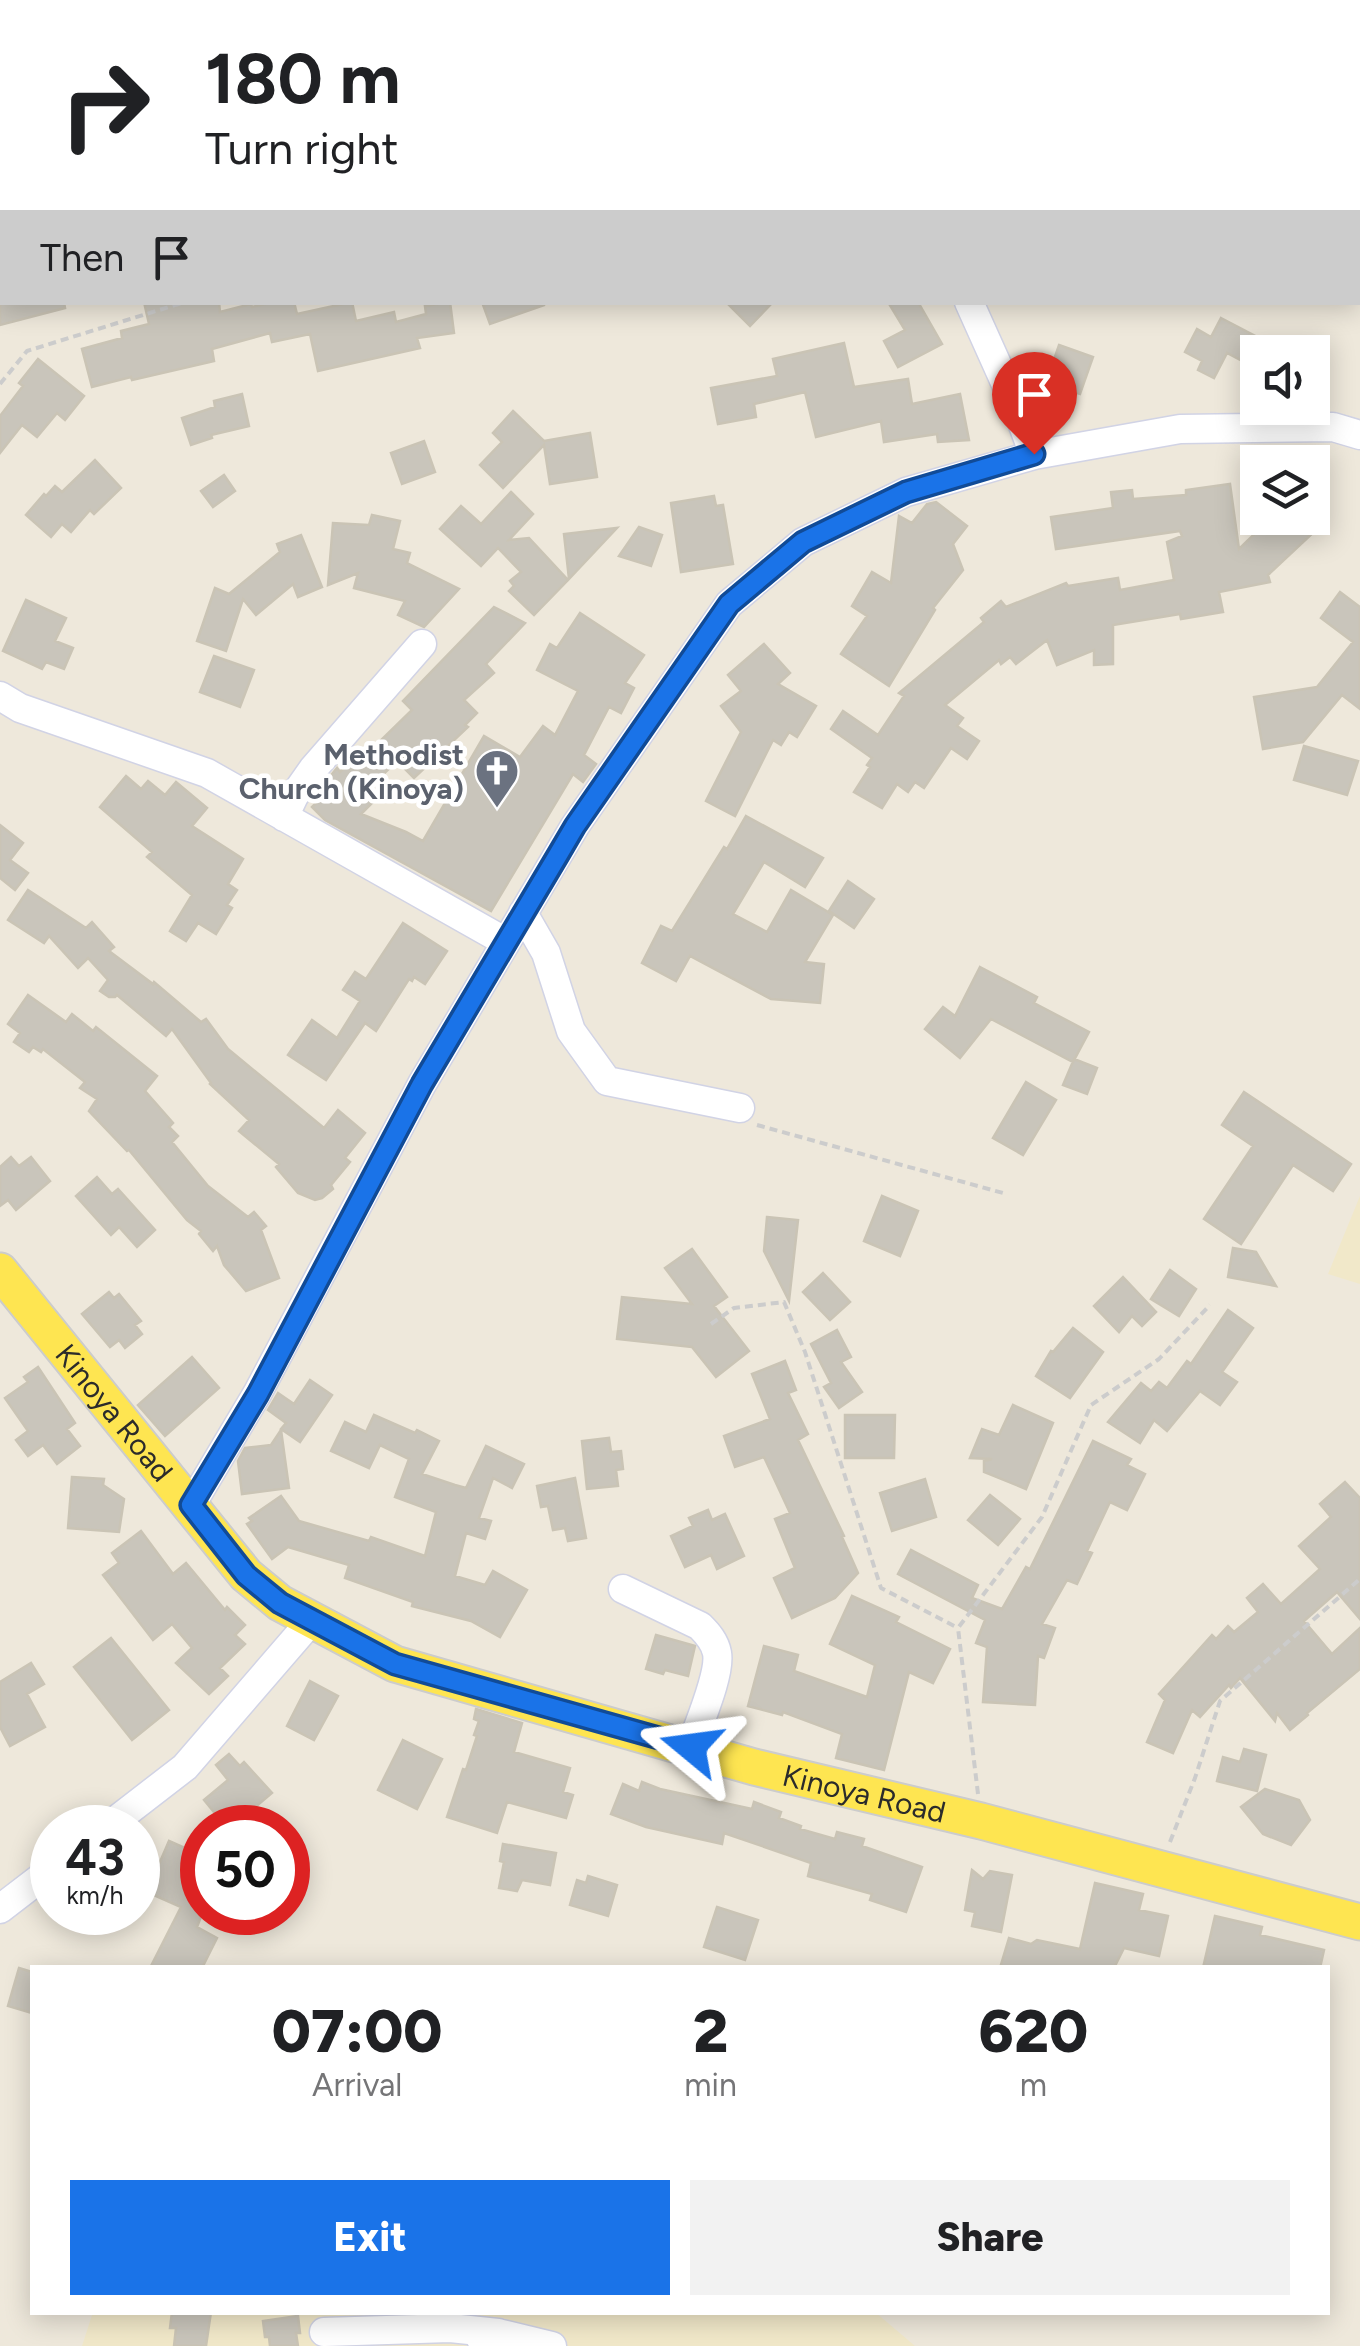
<!DOCTYPE html>
<style>
body{margin:0;font-family:Figtree,sans-serif;background:#f2f2f2;color:#202124;height:100vh;display:flex;flex-direction:column;font-size:38px;white-space:nowrap}
*{box-sizing:border-box;margin:0}
p{font-size:32px;color:#757577}
.icon{flex:none;width:55px;height:55px;fill:none;stroke:currentColor;stroke-width:2;stroke-linecap:round;stroke-linejoin:round}
.map{position:relative;flex:1;overflow:hidden}
.drawer{position:absolute;left:30px;top:1965px;width:1300px;height:350px;display:flex;flex-direction:column;background:#fff;border-radius:0px;box-shadow:0 5px 25px #0003}
.drawer>*{flex:none}
.hud{position:absolute;left:0px;top:0px;width:1360px;height:305px;box-shadow:0 5px 25px #0003;background:#fff;color:#202124;overflow:hidden}
.controls{position:absolute;left:1240px;top:335px;display:grid;gap:20px}
.controls a{display:grid;place-items:center;width:90px;height:90px;border-radius:0px;background:#fff;box-shadow:0 5px 25px #0003;font-size:50px}
.speed{position:absolute;left:30px;top:1805px;display:flex;gap:20px;font-size:50px;font-weight:700;text-align:center}
.speed>*{display:grid;place-content:center;width:130px;height:130px;border-radius:50%;background:#fff;box-shadow:0 5px 25px #0003;line-height:1}
.speed small{font-size:25px;font-weight:400}
.speed .limit{border:15px solid #d22;background:#fff;color:#111}
.pin{position:absolute;display:grid;place-items:center;width:85px;height:85px;color:#fff;margin:-102px -42px;border-radius:50% 50% 50% 0;rotate:-45deg;box-shadow:0 0 10px #0007}
.pin .icon{rotate:45deg}
.me{position:absolute;width:110px;margin:-55px;rotate:286deg;stroke-linejoin:round;filter:drop-shadow(0 0 8px #0008)}
.turn{display:flex;align-items:center;gap:35px;height:210px;padding:0 40px;font-size:45px}
.turn .icon{width:130px;height:130px;stroke-width:2.5}
.turn b{display:block;font-size:70px;line-height:85px}
.then{display:flex;align-items:center;height:95px;padding:0 40px;background:#0003;gap:20px;font-size:38px}
.eta{display:flex;justify-content:space-evenly;align-items:center;height:170px;text-align:center}
.eta b{font-size:60px;font-weight:800;line-height:70px}
.cta{display:flex;gap:20px;margin-top:auto;padding:20px 40px}
.cta a{flex:1;height:115px;border-radius:0px;background:#1a73e8;color:#fff;font-size:40px;font-weight:800;line-height:115px;text-align:center}
.cta a+a{background:#f2f2f2;color:#202124}
.map>svg:first-child{display:block}
.education{fill:#f1e8c9}
.building{fill:#c9c5bb;stroke:#cac4b5;stroke-width:2.5}
.lines{fill:none;stroke-linecap:round;stroke-linejoin:round}
.minor-casing{stroke:#d1d3e5;stroke-width:31}
.major-casing{stroke:#ccc;stroke-width:39}
.path{stroke:#ccc;stroke-width:4;stroke-dasharray:8 5;stroke-linecap:butt}
.minor{stroke:#fff;stroke-width:28}
.major{stroke:#fee551;stroke-width:35}
.route-casing{stroke:#114b97;stroke-width:25}
.route{stroke:#1a73e8;stroke-width:18}
.labels{text-anchor:middle;dominant-baseline:central;stroke-width:9;stroke-linejoin:round;paint-order:stroke}
.worship-label{font-size:30px;font-weight:bold;fill:#5b616d;stroke:#fff;text-anchor:end}
.street-label{font-size:30px;fill:#2b2b2b;stroke:#fff}
</style>
<div class="map">
<svg width="1360" height="2346" viewBox="0 0 1360 2346">
<rect width="100%" height="100%" fill="#eee8db"/>
<path class="education" d="M1360 1196V1284L1328 1274Z
M93 2312H875L915 2346H82Z"/>
<path class="building" d="M0 302H64L65 308 0 325Z
M144 302H219L220 312 251 304 252 307 273 302H294L297 314 352 302 356 321 394 312 396 322 426 314 425 306 450 302 454 333 417 338 420 348 318 371 310 334 272 342 270 333 212 349 214 361 132 380 131 377 92 387 82 349 122 338 121 331 149 324Z
M482 302H544V305L490 324Z
M726 302H773L750 326Z
M888 302H918L942 344 898 367 884 341 905 330Z
M1221 318 1263 340 1250 365 1227 353 1214 378 1198 370 1202 361 1185 352 1197 329 1211 337Z
M844 343 854 387 908 379 912 404 960 394 969 440 938 442 937 434 884 442 881 421 816 437 805 392 754 404 756 417 718 424 711 388 777 376 773 359Z
M1059 345 1093 357 1080 394 1046 383Z
M38 359 84 396 65 420 57 413 37 437 22 425 0 453V416L23 386 19 383Z
M242 394 249 426 211 435 212 438 191 445 182 418 215 407 214 401Z
M513 411 544 441 590 433 597 477 550 484 544 445 503 488 480 465 502 442 493 433Z
M424 441 435 472 402 484 391 453Z
M95 460 121 488 94 514 90 510 71 532 62 524 51 537 26 515 44 494 46 496 55 486 62 492Z
M224 475 235 491 213 507 201 491Z
M1230 484 1239 549 1271 518H1304L1316 530 1268 575 1270 582 1219 592 1223 612 1181 619 1180 614 1113 625V664L1094 665V650L1057 665 1047 640 1016 664 1010 657 1001 664 999 660 945 705 963 718 957 726 979 741 967 759 951 748 924 788 915 782 908 792 897 784 882 808 854 792 870 767 867 765 872 758 831 729 843 711 878 735 904 696 899 693 984 622 981 618 1001 601 1006 607 1066 583 1068 586 1118 578 1120 590 1174 580 1167 542 1182 536 1180 531 1056 549 1051 517 1113 508 1111 492 1132 490 1133 499 1186 495V490Z
M511 492 533 514 509 540 529 538 568 580 534 615 509 591 514 586 510 581 521 572 498 548 481 566 440 529 461 506 481 524Z
M714 496 716 506 723 505 733 564 681 572 671 503Z
M936 502 967 526 953 544 963 570 933 608 935 610 889 686 841 654 867 616 852 606 872 572 891 583 899 516 912 523 927 504Z
M372 515 400 521 393 549 410 553 407 563 459 589 424 627 398 615 405 601 354 588 358 573 328 585 333 523 369 525Z
M639 527 662 535 651 566 619 556Z
M617 528 569 579 564 534Z
M301 535 322 587 298 597 293 584 256 615 243 599 226 651 197 641 215 588 229 594 280 552 277 544Z
M1340 592 1360 607V709L1342 695 1303 742 1263 749 1254 697 1317 687 1353 642 1321 618Z
M26 600 66 618 55 641 73 648 64 669 46 662 42 669 3 651Z
M494 607 525 623 486 664 494 673 464 700 477 713 465 725 468 727 414 778 397 761 370 787 379 796 361 814 406 832 423 841 484 736 520 757 543 726 555 735 578 691 537 670 550 644 557 648 580 613 644 655 625 683 634 688 621 713 609 707 584 755 596 764 583 782 573 774 491 911 325 820 312 807 325 794 320 789 337 768 340 772 364 748 369 752 412 710 403 701Z
M764 644 790 673 778 684 816 706 797 737 789 732 781 745 773 740 735 816 706 801 741 732 721 706 741 691 728 675Z
M214 656 254 670 240 707 200 692Z
M1304 746 1358 761 1347 795 1294 780Z
M126 776 141 789 148 781 165 795 176 782 207 808 192 826 243 859 228 884 237 890 227 905 232 908 216 934 198 923 186 941 170 931 192 895 147 857 152 852 100 807Z
M746 816 823 858 805 887 764 862 733 914 767 932 791 890 833 915 805 962 824 964 820 1003 771 999 690 956 676 981 642 963 661 926 672 931 724 847 727 849Z
M0 825 23 843 10 860 28 873 15 890 0 878Z
M848 881 874 899 854 928 829 911Z
M28 890 86 928 92 922 114 947 109 951 153 984 154 982 201 1022 206 1019 228 1049 324 1128 338 1110 365 1133 345 1158 350 1162 331 1185 333 1189 322 1198 315 1200 298 1193 276 1167 279 1164 239 1131 249 1120 210 1084 211 1083 172 1029 166 1036 117 995 115 997H109L100 991 108 980 88 958 78 968 49 936 44 943 8 920Z
M403 923 447 951 425 984 414 977 412 981 409 979 376 1031 365 1023 326 1080 288 1055 312 1020 337 1038 360 1001 343 990 355 972 366 979Z
M980 967 1037 997 1034 1003 1089 1032 1073 1062 991 1019 960 1058 925 1029 943 1007 955 1016Z
M28 995 66 1022 72 1014 93 1031 96 1027 157 1076 145 1091 173 1123 169 1127 178 1136 172 1142 208 1186 248 1217 254 1212 266 1226 261 1230 279 1278 246 1291 224 1265 217 1246 213 1251 199 1234 201 1231 187 1220 129 1150 127 1151 89 1111 97 1099 80 1088 85 1082 43 1049 41 1052 33 1047 29 1052 14 1042 20 1033 8 1024Z
M1074 1059 1097 1068 1087 1094 1063 1085Z
M1026 1082 1056 1100 1023 1155 993 1138Z
M1244 1092 1351 1164 1333 1191 1293 1165 1241 1244 1204 1219 1253 1146 1222 1125Z
M11 1157 19 1166 31 1157 50 1181 16 1210 8 1200 0 1206V1167Z
M97 1177 112 1194 118 1189 155 1230 137 1247 119 1227 111 1235 76 1196Z
M882 1196 918 1211 900 1256 864 1241Z
M767 1217 798 1220 789 1301 764 1251Z
M1233 1248 1256 1252 1276 1286 1228 1277Z
M692 1249 727 1297 714 1306 749 1351 716 1377 692 1347 617 1339 622 1297 692 1304 665 1268Z
M1170 1270 1196 1289 1179 1316 1151 1299Z
M823 1273 850 1302 830 1320 803 1292Z
M1123 1277 1156 1312 1142 1326 1132 1316 1119 1332 1094 1306Z
M109 1292 114 1298 119 1294 141 1321 135 1325 142 1334 125 1348 119 1340 110 1347 82 1314Z
M1228 1310 1253 1328 1222 1372 1237 1382 1220 1405 1200 1391 1167 1431 1154 1420 1140 1443 1108 1422 1141 1383 1151 1391 1159 1382 1167 1388 1187 1361 1191 1364Z
M1073 1328 1103 1352 1070 1398 1036 1376 1051 1351 1053 1352Z
M837 1330 851 1357 841 1362 862 1392 839 1408 824 1387 831 1383 811 1344Z
M192 1357 219 1388 165 1436 138 1405Z
M785 1361 796 1390 788 1393 808 1434 798 1440 844 1536 842 1537 858 1573 835 1598 792 1618 774 1578 795 1568 775 1519 790 1513 764 1457 735 1467 724 1436 770 1419 752 1374Z
M38 1367 75 1423 67 1429 80 1446 57 1464 43 1445 28 1456 16 1440 28 1431 5 1398 28 1382 24 1377Z
M310 1380 332 1395 300 1442 281 1429 286 1423 268 1410 278 1393 294 1404Z
M1013 1405 1053 1423 1026 1489 984 1472V1461L992 1459 970 1458 982 1429 999 1435Z
M374 1415 415 1433 417 1430 439 1441 422 1474 455 1485 466 1488 486 1446 524 1464 512 1488 493 1478 479 1518 491 1521 485 1539 466 1533 455 1576 485 1585 493 1571 527 1590 500 1637 471 1621 412 1606 413 1602 345 1578 349 1565 288 1547 272 1559 247 1524 252 1521 249 1518 281 1496 299 1521 369 1541 371 1537 425 1556 436 1512 395 1497 409 1459 380 1445 369 1468 331 1451 345 1422 366 1432Z
M845 1415H895L894 1458H845Z
M281 1430 289 1488 242 1494 238 1461 245 1448 271 1445Z
M609 1438 611 1452 621 1451 623 1469 616 1470 618 1486 587 1489 582 1441Z
M1093 1441 1131 1459 1127 1465 1145 1474 1127 1510 1110 1502 1087 1551 1092 1553 1077 1584 1067 1580 1042 1624 1055 1628 1044 1658 1038 1656 1035 1705 983 1702 987 1647 976 1643 985 1620 898 1574 911 1550 978 1585 972 1598 1002 1609 1026 1567 1030 1569Z
M72 1477 104 1479 103 1485 124 1499 119 1532 68 1528Z
M575 1478 586 1538 568 1541 565 1528 553 1530 548 1506 541 1507 537 1486Z
M925 1479 936 1517 892 1531 880 1493Z
M1345 1482 1360 1498V1619L1337 1592 1304 1621 1332 1654 1360 1628V1669L1307 1713 1308 1715 1290 1730 1277 1713 1275 1721 1240 1678 1231 1688 1229 1685 1200 1717 1192 1710 1173 1753 1147 1742 1165 1700 1159 1694 1212 1635 1216 1639 1228 1626 1234 1632 1258 1612 1247 1598 1263 1584 1281 1604 1320 1569 1299 1546 1331 1517 1320 1504Z
M990 1495 1020 1519 998 1545 968 1520Z
M708 1510 712 1520 725 1514 744 1556 717 1569 711 1555 685 1567 671 1536 693 1526 689 1518Z
M141 1531 173 1574 186 1563 225 1610 227 1607 245 1625 235 1635 245 1644 220 1668 228 1676 209 1694 176 1663 192 1648 172 1624 153 1640 103 1575 119 1563 112 1553Z
M852 1596 899 1617 896 1622 950 1649 933 1683 909 1672 884 1770 836 1758 842 1734 783 1712 782 1715 748 1706 764 1646 798 1655 794 1671 867 1697 875 1665 830 1644Z
M656 1635 695 1646 688 1676 665 1670 663 1674 646 1669Z
M111 1638 169 1710 132 1740 74 1667Z
M31 1663 44 1684 27 1694 45 1727 10 1746 0 1727V1682Z
M310 1681 338 1696 314 1740 287 1726Z
M476 1709 522 1723 514 1752 570 1768 563 1792 573 1795 566 1818 507 1802 497 1833 447 1817 463 1769 466 1770 477 1736 474 1735 479 1721 474 1719Z
M403 1740 442 1759 417 1809 378 1790Z
M1244 1749 1266 1755 1257 1791 1217 1781 1223 1757 1240 1762Z
M229 1754 240 1766 244 1762 272 1793 253 1809 269 1828H227L204 1800 228 1780 216 1765Z
M642 1782 660 1789 752 1809 754 1802 781 1812 779 1818 801 1826 800 1829 835 1839 837 1832 864 1839 862 1846 922 1867 906 1912 870 1900 872 1894 808 1876 811 1863 724 1833 722 1844 646 1827 611 1814 623 1784 639 1791Z
M1265 1789 1299 1800 1310 1820 1291 1845 1263 1834 1241 1807Z
M169 1841 201 1855 194 1869 202 1873V1914L197 1927 217 1938 202 1968H150L181 1907 147 1892Z
M503 1844 556 1853 550 1885 522 1880 517 1891 499 1888 504 1862 500 1861Z
M972 1870 983 1879 990 1871 1012 1875 1001 1932 972 1926 975 1912 965 1910Z
M588 1876 617 1885 608 1916 570 1905 577 1880 586 1883Z
M1095 1883 1143 1894 1139 1910 1168 1916 1159 1956 1124 1948 1114 1968H1000L1009 1938 1031 1944 1037 1940 1080 1949Z
M717 1907 758 1920 745 1960 704 1947Z
M1215 1916 1262 1927 1260 1935 1324 1950 1320 1968H1203Z
M19 1968 32 1972V2013L8 2006Z
M172 2312H211L206 2346H174L176 2328H170Z
M298 2316 300 2333H296L298 2346H270L269 2337H265L263 2321Z"/>
<g class="lines">
<defs>
<path id="minor" d="M33 0 34 2
M707 0 710 2
M969 302 1017 409 1034 455
M0 696 20 708 207 773 506 942
M284 817 294 796 313 769 422 644
M523 913 546 953 571 1031 607 1081 740 1108
M191 1505 257 1394 422 1084 575 826 729 604 803 542 906 492 1034 455 1180 429 1333 427 1360 435
M623 1589 700 1626C708 1634 715 1642 717 1653 721 1674 698 1725 691 1747
M106 1828 185 1767 311 1621
M0 1909 52 1869
M324 2332 450 2328 498 2333
M481 2339 498 2333 552 2346"/>
<g id="major">
<path id="s1" d="M0 1271 246 1575 280 1603 395 1664 754 1767 981 1821 1360 1922"/>
</g>
</defs>
<use href="#minor" class="minor-casing"/>
<use href="#major" class="major-casing"/>
<path class="path" d="M0 384 27 351 185 302
M757 1125 1003 1193
M711 1324 734 1308 784 1302 805 1352 881 1588 958 1628
M978 1794 958 1628 1042 1517 1091 1405 1159 1359 1210 1305
M1170 1842 1195 1778 1220 1701 1360 1579"/>
<use href="#minor" class="minor"/>
<use href="#major" class="major"/>
</g>
<g class="lines">
<defs>
<path id="route" d="M691 1747 395 1664 280 1603 246 1575 191 1505 258 1394 422 1084 558 855 575 826 729 604 803 542 906 492 1034 454"/>
</defs>
<use href="#route" class="route-casing"/>
<use href="#route" class="route"/>
</g>
<defs>
<symbol id="church-pin" viewBox="-11 -11 22 30"><path d="M0 17L-7.5 6A9.5 9.5 0 1 1 7.5 6Z" fill="#6b7280" stroke="#fff"/><path d="M-1.2-6h2.4v3.5h3.3v2.4h-3.3V6h-2.4V-.1h-3.3v-2.4h3.3Z" fill="#fff"/></symbol>
</defs>
<g fill-rule="evenodd">
<use href="#church-pin" x="472" y="746" width="50" height="68"/>
</g>
<g class="labels">
<g class="worship-label">
<text x="464" y="754">Methodist<tspan x="464" dy="34">Church (Kinoya)</tspan></text>
</g>
<g class="street-label">
<text stroke="none"><textPath href="#s1" startOffset="182">Kinoya Road</textPath></text>
<text stroke="none"><textPath href="#s1" startOffset="1052">Kinoya Road</textPath></text>
</g>
</g>
</svg>
<div class="controls">
<a><svg class="icon" aria-label="sound" viewBox="0 0 24 24"><path d="M4 9h4l5-4v14l-5-4H4zM17 9q2 3 0 6"/></svg></a>
<a><svg class="icon" aria-label="layers" viewBox="0 0 24 24"><path d="M12 4l9 5-9 5-9-5zM3 14l9 5 9-5"/></svg></a>
</div>
<div class="speed"><div>43<small>km/h</small></div><div class="limit">50</div></div>
<div class="pin" style="left:1034px;top:454px;background:#d93025"><svg class="icon" aria-label="arrive" viewBox="0 0 24 24"><path d="M6 21V4h12l-3 4 3 4H6"/></svg></div>
<svg class="me" style="left:691px;top:1747px" viewBox="-20 -20 40 40"><path d="M0-17L14 15 0 8-14 15z" fill="#1a73e8" stroke="#fff" stroke-width="4"/></svg>
<div class="hud">
<div class="turn"><svg class="icon" aria-label="right" viewBox="0 0 24 24"><path d="M7 20v-9h11M14 6l5 5-5 5"/></svg><div><b>180 m</b>Turn right</div></div>
<div class="then">Then<svg class="icon" aria-label="arrive" viewBox="0 0 24 24"><path d="M6 21V4h12l-3 4 3 4H6"/></svg></div>
</div>
<section class="drawer">
<div class="eta">
<div><b>07:00</b><p>Arrival</p></div>
<div><b>2</b><p>min</p></div>
<div><b>620</b><p>m</p></div>
</div>
<div class="cta"><a>Exit</a><a>Share</a></div>
</section>
</div>
